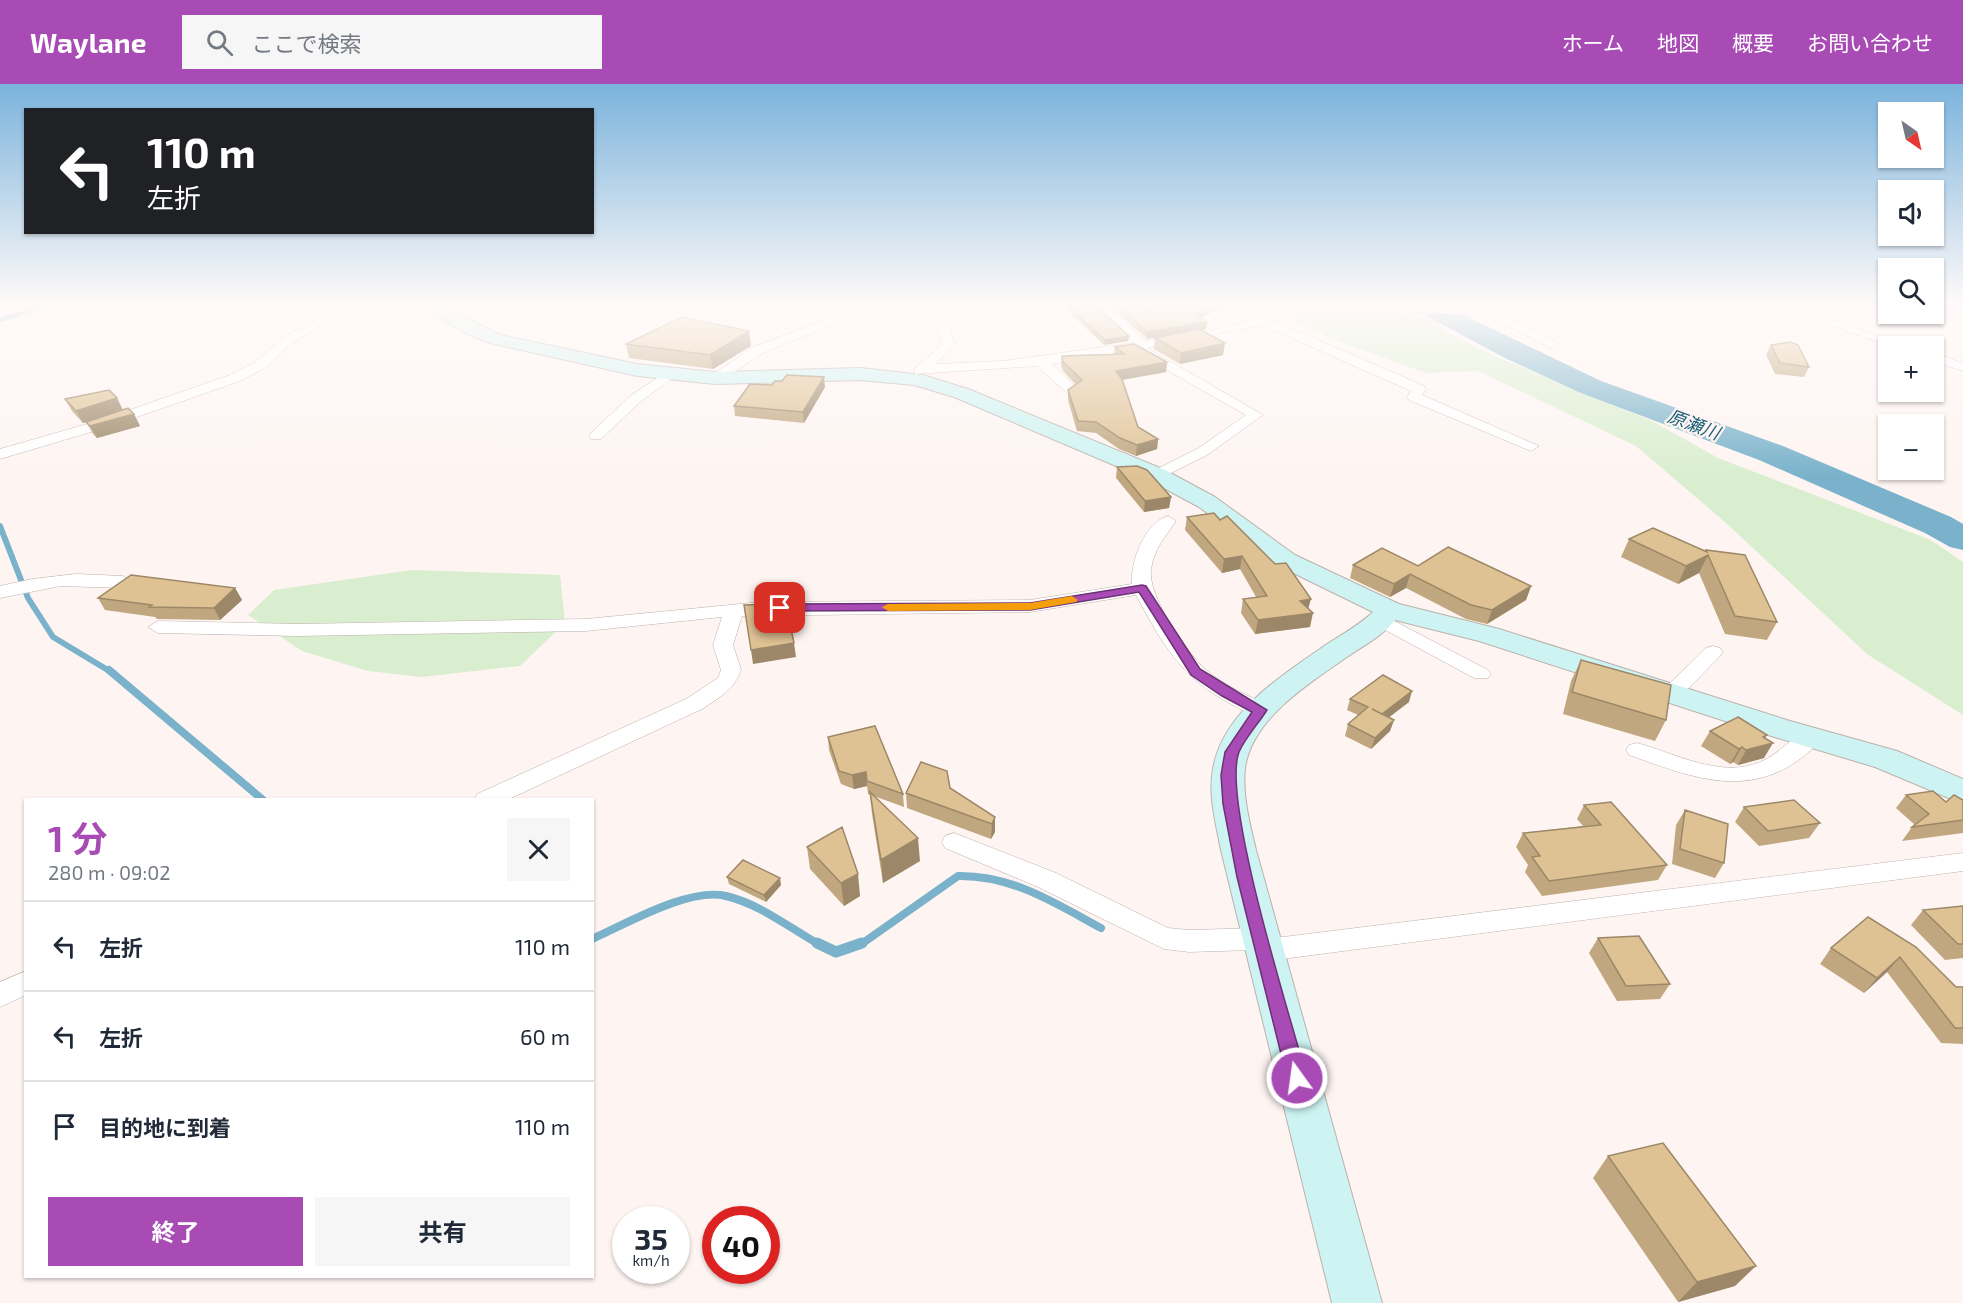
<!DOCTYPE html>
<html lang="ja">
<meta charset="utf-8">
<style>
body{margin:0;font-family:"Exo 2","Noto Sans JP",sans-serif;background:#f6f6f7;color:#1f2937;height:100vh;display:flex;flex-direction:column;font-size:22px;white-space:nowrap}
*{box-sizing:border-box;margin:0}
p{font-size:20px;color:#747a83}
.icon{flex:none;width:33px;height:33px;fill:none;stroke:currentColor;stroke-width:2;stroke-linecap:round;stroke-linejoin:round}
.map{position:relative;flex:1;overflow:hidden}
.side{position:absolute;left:24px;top:714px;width:570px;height:480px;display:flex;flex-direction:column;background:#fff;border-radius:0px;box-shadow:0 2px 4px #0004}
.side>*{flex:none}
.hud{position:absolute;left:24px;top:24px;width:570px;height:126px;border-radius:0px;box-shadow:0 2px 4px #0004;background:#202124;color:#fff;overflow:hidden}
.needle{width:39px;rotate:146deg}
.controls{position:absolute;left:1878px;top:18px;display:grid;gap:12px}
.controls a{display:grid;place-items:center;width:66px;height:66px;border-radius:0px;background:#fff;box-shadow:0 2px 4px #0004;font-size:30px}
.speed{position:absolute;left:612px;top:1122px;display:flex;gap:12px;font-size:30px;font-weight:700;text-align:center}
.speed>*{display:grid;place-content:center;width:78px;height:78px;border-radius:50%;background:#fff;box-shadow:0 2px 4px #0004;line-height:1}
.speed small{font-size:15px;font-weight:400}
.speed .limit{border:9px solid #d22;background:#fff;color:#111}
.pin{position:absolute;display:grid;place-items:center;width:51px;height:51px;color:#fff;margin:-26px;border-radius:12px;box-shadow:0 3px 9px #0006}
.me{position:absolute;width:66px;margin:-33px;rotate:346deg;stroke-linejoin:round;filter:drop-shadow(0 0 4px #0008)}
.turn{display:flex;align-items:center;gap:21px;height:126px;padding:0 24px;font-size:27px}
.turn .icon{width:78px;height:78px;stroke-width:2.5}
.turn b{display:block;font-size:42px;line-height:51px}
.round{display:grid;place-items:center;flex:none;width:63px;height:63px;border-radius:0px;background:#f6f6f7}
.head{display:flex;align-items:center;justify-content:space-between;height:102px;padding:0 24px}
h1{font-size:36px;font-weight:700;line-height:45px;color:#a84bb5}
.cta{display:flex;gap:12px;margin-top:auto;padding:12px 24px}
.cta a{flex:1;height:69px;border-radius:0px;background:#a84bb5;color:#fff;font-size:24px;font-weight:700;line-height:69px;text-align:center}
.cta a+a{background:#f6f6f7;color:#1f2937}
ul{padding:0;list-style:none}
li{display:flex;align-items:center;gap:18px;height:90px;padding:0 24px;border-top:2px solid #e0e1e3}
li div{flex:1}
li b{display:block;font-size:22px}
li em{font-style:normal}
header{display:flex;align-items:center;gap:36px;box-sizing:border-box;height:84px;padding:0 30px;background:#a84bb5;color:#fff}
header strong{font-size:28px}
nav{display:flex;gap:33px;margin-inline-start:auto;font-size:21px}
.search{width:420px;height:54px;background:#f6f6f7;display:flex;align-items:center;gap:15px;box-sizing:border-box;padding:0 21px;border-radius:0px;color:#747a83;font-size:22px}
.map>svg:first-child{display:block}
.green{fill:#d9eecf}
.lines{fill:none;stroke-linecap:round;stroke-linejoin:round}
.stream-far3{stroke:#79b2ca;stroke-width:4.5}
.stream-far2{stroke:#79b2ca;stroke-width:6}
.stream-far1{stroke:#79b2ca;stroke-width:8}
.stream{stroke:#79b2ca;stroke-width:11}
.river{fill:#79b2ca;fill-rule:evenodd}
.street-casing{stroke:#bdb0ab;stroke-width:1}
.secondary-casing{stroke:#bdb0ab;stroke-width:2}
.street{fill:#fff;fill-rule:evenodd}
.secondary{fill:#cdf4f2;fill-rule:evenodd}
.wall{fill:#c0a77f}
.shaded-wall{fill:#9c8868}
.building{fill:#dfc294;stroke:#9c8868;stroke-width:1.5}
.route{fill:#a84bb5;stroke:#6d3176;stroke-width:1.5}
.slow{fill:#f59e0b}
.labels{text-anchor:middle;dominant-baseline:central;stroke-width:4.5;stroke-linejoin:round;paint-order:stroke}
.far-water-label{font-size:18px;font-style:italic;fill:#176079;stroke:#fef5f2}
</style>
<header>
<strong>Waylane</strong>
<div class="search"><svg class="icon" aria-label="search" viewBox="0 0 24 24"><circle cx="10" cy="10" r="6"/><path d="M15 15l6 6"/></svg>ここで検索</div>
<nav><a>ホーム</a><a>地図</a><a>概要</a><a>お問い合わせ</a></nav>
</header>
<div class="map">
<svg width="1963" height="1219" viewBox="0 0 1963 1219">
<rect width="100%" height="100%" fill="#fef5f2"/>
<path class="green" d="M1307 224H1351L1435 234 1445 247 1490 270 1654 338 1718 374 1931 456 1963 478V631L1867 570 1726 439 1636 362 1478 287 1426 289 1345 260 1290 235 1294 228Z
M412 486 560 491 565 539 520 582 422 593 368 587 302 567 248 531 274 506Z"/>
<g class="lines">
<path class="stream-far3" d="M0 236 43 222"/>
<path class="stream-far2" d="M0 442 28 514 53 553 111 588"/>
<path class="stream-far1" d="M109 586 263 716
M592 855C626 840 689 803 726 812 760 820 790 844 820 861
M860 861 958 792C1012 791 1055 819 1101 844"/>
<path class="stream" d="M817 859 836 868 862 859"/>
<path class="river" d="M1413 222H1445L1601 297 1783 362 1951 433 1963 440V466L1950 463 1925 449 1759 376 1581 309 1505 274 1417 227Z"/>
<defs>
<path id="street" d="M339 222H353L289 261 265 284 240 297 111 342 0 375V365L101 336 230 291 255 278 281 255Z
M863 222H880L763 269 720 297H710L708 294 753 263Z
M890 222H907L947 238 955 260 936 280 1003 277 1133 259 1093 222H1106L1146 257C1177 251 1208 248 1238 240 1257 236 1271 222 1290 222L1272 236 1424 302 1426 305 1422 311 1539 362 1531 367 1526 365 1409 316 1407 313 1411 307 1262 241 1147 264 1263 331 1207 371 1157 396 1149 391 1151 388 1197 365 1246 331 1138 270 1137 266 1052 280 1079 306 1072 310 1067 309 1037 282 915 290V284L943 260 937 243Z
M1369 222 1513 225 1565 222 1559 226 1504 232 1555 257 1557 260 1551 264 1486 231 1375 226Z
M1774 222H1791L1908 262H1891Z
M1934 269 1963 279V287L1934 277Z
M669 286 674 287V293L640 318 601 355H591L589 352 591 349 630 312Z
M1168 432 1176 437C1165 453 1154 465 1151 485 1147 512 1189 574 1211 590 1228 603 1248 612 1268 621L1271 626 1268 631C1254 634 1244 627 1233 621 1182 595 1162 560 1136 511L1030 528 742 532 733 561 741 586C734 606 719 614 702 625L507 716H474L477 710 686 615 718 594 721 586 713 561 722 533 586 547 297 552 158 549 148 543 158 537 297 540 586 535 761 518 1030 516 1132 500C1130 478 1145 438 1168 432Z
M76 490 123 492 132 498 123 504 61 502 0 514V502L32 495Z
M1381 530 1488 586 1491 590 1488 594H1474L1374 540 1371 536 1374 532Z
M1713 562 1720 564 1723 568 1720 572 1678 615H1664L1660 610 1664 605 1706 564Z
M1811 646 1819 648 1822 653C1814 665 1800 676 1788 683 1735 713 1681 689 1629 671L1626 666 1629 661 1637 659C1674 669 1721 695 1760 678 1779 671 1792 651 1811 646Z
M954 749 1056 789 1168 844 1189 846 1262 844 1271 847 1275 854 1963 769V787L1266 877 1256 874 1252 866 1189 868 1164 865 1038 803 945 764 942 758 945 752Z
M26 887V911L0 923V898Z"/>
<path id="secondary" d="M421 222H441L501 251 637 280 715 288 860 284 923 291 968 305 1165 386 1215 413 1295 471 1399 520 1499 545 1790 637 1897 667 1963 695V720L1875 683 1768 651 1479 557 1395 536C1383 552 1361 563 1344 575 1307 601 1252 635 1245 684 1242 711 1250 740 1256 766L1382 1219H1332L1221 766C1216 740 1208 711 1213 685 1222 630 1278 594 1320 565 1337 553 1357 543 1373 528L1277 481 1199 423 1149 396 954 313 914 301 860 296 715 300 637 292 490 259 467 250Z"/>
</defs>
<use href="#street" class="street-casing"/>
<use href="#secondary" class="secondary-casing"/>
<use href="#street" class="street"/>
<use href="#secondary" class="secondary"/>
</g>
<path class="wall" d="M1068 222 1128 257 1104 261 1068 227Z
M1110 222H1141L1147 225 1154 222H1226L1201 233 1207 238 1206 245 1200 246 1223 271 1180 280 1154 265 1155 254 1184 248 1147 255Z
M749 247 751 262 713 285 629 274 626 260Z
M1771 261 1809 283 1804 293 1775 290 1766 271Z
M1115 263 1167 278 1166 288 1122 296 1138 343 1158 355 1157 365 1136 372 1119 365 1096 349 1077 347 1068 316V306L1076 301 1063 287 1061 281 1062 272 1114 270Z
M782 297 825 303 804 339 735 332 734 322 772 301Z
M65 315 123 326 134 330 140 342 97 354 93 350 86 338 83 339 72 327Z
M1117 383 1171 413 1169 424 1144 428 1116 394Z
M1214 429 1309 524 1310 543 1255 550 1241 529 1243 515 1256 513 1240 485 1222 489 1185 446 1187 433Z
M1629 455 1705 467 1706 466 1777 538 1767 556 1725 550 1699 489 1678 500 1621 473Z
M1353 481 1531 502 1526 516 1487 540 1466 535 1406 504 1390 513 1350 494Z
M235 504 242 516 220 536 157 535 155 533 105 526 98 514Z
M1581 576 1666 636 1655 657 1563 630 1571 597Z
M1350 615 1409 618 1389 633 1394 636 1390 647 1371 665 1345 652 1348 640 1358 631 1347 626Z
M1710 647 1765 654 1764 674 1738 681 1733 678 1730 680 1701 662Z
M828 653 903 710 904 723 874 712 920 777 883 799 872 730 870 711 868 710 867 702 854 705 841 700 829 666Z
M950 704 995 733V748L991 755 907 724 906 709Z
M1906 711 1946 718 1963 716V749L1902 757 1912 743 1915 741 1896 724Z
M1584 721 1667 781 1658 796 1542 812 1525 788 1528 781 1516 763 1523 749 1583 742 1577 735Z
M1744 723 1820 739 1809 754 1759 762 1735 738Z
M1685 726 1724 779 1715 794 1672 780 1676 741Z
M807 763 860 812 844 822 810 785Z
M727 793 781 801 766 818 729 800Z
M1963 822V874L1945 876 1911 841 1923 826Z
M1868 833 1956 903H1963V960L1941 959 1887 888 1864 909 1820 880 1831 864Z
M1598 854 1670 900 1660 915 1617 917 1589 869Z
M1608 1072 1735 1202 1678 1218 1593 1094Z"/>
<path class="shaded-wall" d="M1213 222H1226L1195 236 1196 230Z
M1207 238 1206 245 1147 255V248Z
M749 247 751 262 713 285 710 271Z
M1129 252 1128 257 1104 261 1105 256Z
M1225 259 1223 271 1180 280 1181 269Z
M1167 278 1166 288 1115 297 1116 287Z
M824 293 825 303 804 339 803 328Z
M117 314 123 326 83 339 76 327Z
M134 330 140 342 97 354 90 342Z
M1158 355 1157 365 1136 372 1137 361Z
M1171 413 1169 424 1144 428 1145 417Z
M1708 471 1699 489 1678 500 1686 482Z
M1242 472 1240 485 1222 489 1224 475Z
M1410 490 1406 504 1390 513 1394 500Z
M1531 502 1526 516 1487 540 1492 526Z
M235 504 242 516 220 536 214 524Z
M1311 515 1307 529 1300 517Z
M1313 529 1310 543 1255 550 1258 536Z
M794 559 796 573 753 580 751 566Z
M1412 607 1409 618 1379 641 1382 630Z
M1394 636 1390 647 1371 665 1375 654Z
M1767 651 1760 662 1773 659 1764 674 1738 681 1746 666Z
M1742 663 1733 678 1730 680 1739 665Z
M866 688 867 702 854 705 852 691Z
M995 733V748L991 755 992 740Z
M918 754 920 777 883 799 881 776Z
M858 790 860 812 844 822 841 799Z
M780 794 781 801 766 818 764 811Z
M1900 873 1887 888 1864 909 1877 894Z
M1756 1182 1735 1202 1678 1218 1697 1198Z"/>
<path class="building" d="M1068 222H1096L1129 252 1105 256Z
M1117 222H1141L1147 225 1154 222H1213L1196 230 1207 238 1147 248Z
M682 233 749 247 710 271 626 260Z
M1199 245 1225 259 1181 269 1155 254Z
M1790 258 1798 261 1809 283 1780 279 1771 261Z
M1134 260 1167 278 1116 287 1122 295 1138 343 1158 355 1137 361 1120 354 1096 338 1078 337 1068 306 1082 296 1063 278 1062 272 1124 270 1115 263Z
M787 291 824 293 803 328 734 322 750 300 772 301 775 297H782Z
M109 306 117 314 76 327 65 315Z
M128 324 134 330 90 342 86 338Z
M1137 382 1147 386 1171 413 1145 417 1117 383Z
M1214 429 1220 436 1227 432 1275 480 1286 479 1311 515 1300 517 1313 529 1258 536 1243 515 1267 512 1242 472 1224 475 1187 433Z
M1653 444 1707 468 1706 466 1745 471 1777 538 1735 532 1708 471 1686 482 1629 455Z
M1448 463 1531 502 1492 526 1471 521 1410 490 1394 500 1353 481 1382 464 1418 482Z
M131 491 235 504 214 524 149 523 152 521 98 514Z
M786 520 794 559 751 566 744 521Z
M1581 576 1671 601 1666 636 1572 608Z
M1383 591 1412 607 1382 630 1372 625 1394 636 1375 654 1348 640 1368 623 1350 615Z
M1738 633 1767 651 1763 653 1773 659 1746 666 1742 663 1739 665 1710 647Z
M875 642 903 710 867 697 866 688 852 691 839 687 828 653Z
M921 678 947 687 950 704 995 733 992 740 906 709Z
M1933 707 1946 718 1954 711 1963 716V736L1912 743 1929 730 1906 711Z
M870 708 918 754 881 776Z
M1794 716 1820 739 1768 747 1744 723Z
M1611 718 1667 781 1549 797 1532 773 1540 772 1523 749 1601 741 1584 721Z
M1685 726 1728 740 1724 779 1680 765Z
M842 743 858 790 841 799 807 763Z
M743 776 780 794 764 811 727 793Z
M1963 822V860H1958L1923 826Z
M1868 833 1916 863 1956 903H1963V944H1955L1900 873 1877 894 1831 864Z
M1639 852 1670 900 1626 902 1598 854Z
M1663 1059 1756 1182 1697 1198 1608 1072Z"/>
<linearGradient id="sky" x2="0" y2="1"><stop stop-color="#7bb3dc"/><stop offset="0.56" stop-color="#fffaf9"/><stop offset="1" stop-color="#fffaf9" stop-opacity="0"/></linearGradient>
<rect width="1963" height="393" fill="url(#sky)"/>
<path class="route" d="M1142 501 1146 502 1200 585 1267 626C1259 639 1245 654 1239 668 1221 716 1291 935 1307 994L1304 1000 1297 1003 1290 1000 1287 994 1237 793 1223 720 1221 691 1225 668 1252 628 1222 612 1191 591 1139 508 1030 526 780 527 774 524 780 520 1030 519Z"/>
<path class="slow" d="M1072 512 1078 516 1076 518 1030 526 888 527 882 523 888 520 1030 519Z"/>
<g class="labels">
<g class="far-water-label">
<text transform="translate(1694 340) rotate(20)">原瀬川</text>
</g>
</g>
</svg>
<div class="controls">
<a><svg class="needle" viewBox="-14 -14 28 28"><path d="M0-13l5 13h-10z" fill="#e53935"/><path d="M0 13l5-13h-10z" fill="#747a83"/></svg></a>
<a><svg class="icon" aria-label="sound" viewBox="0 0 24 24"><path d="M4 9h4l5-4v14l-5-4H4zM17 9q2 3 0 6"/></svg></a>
<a><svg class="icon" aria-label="search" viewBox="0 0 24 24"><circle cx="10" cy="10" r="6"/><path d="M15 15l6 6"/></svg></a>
<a>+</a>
<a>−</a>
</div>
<div class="speed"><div>35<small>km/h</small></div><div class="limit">40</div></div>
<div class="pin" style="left:780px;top:524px;background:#d93025"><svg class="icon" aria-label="arrive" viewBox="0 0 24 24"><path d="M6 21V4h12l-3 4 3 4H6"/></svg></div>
<svg class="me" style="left:1297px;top:994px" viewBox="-20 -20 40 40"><circle r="17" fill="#a84bb5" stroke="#fff" stroke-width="3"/><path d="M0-11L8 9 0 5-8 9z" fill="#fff"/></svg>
<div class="hud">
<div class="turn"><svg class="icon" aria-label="left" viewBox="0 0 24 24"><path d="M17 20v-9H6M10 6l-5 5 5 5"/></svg><div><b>110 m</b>左折</div></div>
</div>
<section class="side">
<div class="head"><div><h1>1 分</h1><p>280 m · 09:02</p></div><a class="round"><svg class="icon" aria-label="close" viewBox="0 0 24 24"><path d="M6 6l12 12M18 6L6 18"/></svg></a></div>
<ul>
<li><svg class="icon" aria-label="left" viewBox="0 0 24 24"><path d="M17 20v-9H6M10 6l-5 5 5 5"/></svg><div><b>左折</b></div><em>110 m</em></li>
<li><svg class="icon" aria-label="left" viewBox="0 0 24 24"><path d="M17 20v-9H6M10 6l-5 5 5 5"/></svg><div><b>左折</b></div><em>60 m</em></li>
<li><svg class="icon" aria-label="arrive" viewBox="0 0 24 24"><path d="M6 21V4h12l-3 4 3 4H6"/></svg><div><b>目的地に到着</b></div><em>110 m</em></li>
</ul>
<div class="cta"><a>終了</a><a>共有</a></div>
</section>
</div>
